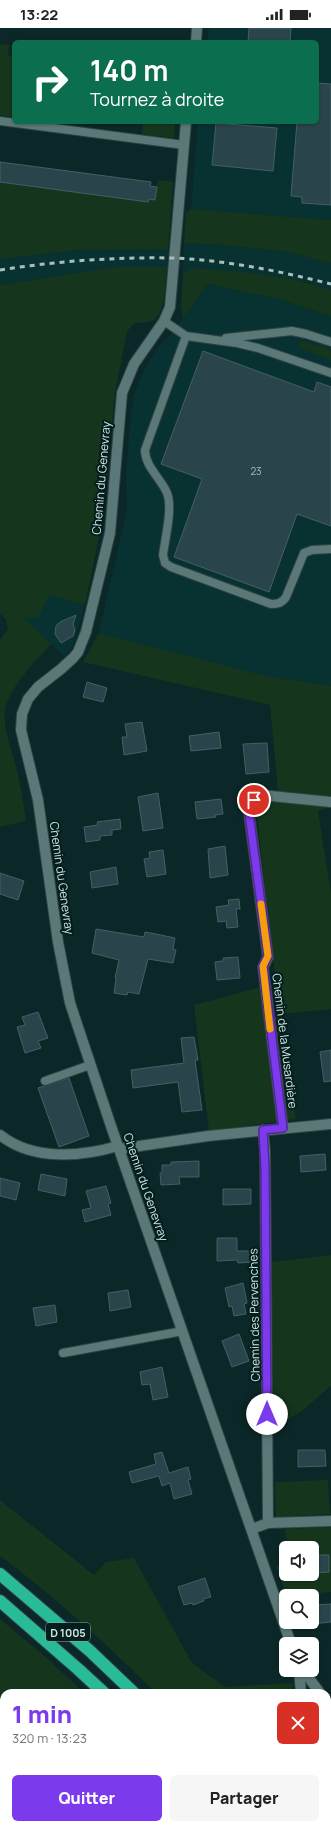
<!DOCTYPE html>
<html lang="fr">
<meta charset="utf-8">
<style>
body{margin:0;font-family:Manrope,sans-serif;background:#f6f6f6;color:#222;height:100vh;display:flex;flex-direction:column;font-size:15px;white-space:nowrap}
*{box-sizing:border-box;margin:0}
p{font-size:13px;color:#767676}
.icon{flex:none;width:22px;height:22px;fill:none;stroke:currentColor;stroke-width:2;stroke-linecap:round;stroke-linejoin:round}
.map{position:relative;flex:1;overflow:hidden}
.panel{position:absolute;left:0px;top:1661px;width:331px;height:140px;display:flex;flex-direction:column;background:#fff;border-radius:12px 12px 0 0;box-shadow:0 1px 3px #0004}
.panel>*{flex:none}
.guide{position:absolute;left:12px;top:12px;width:307px;height:84px;border-radius:6px;box-shadow:0 1px 3px #0004;background:#0b6e4f;color:#fff;overflow:hidden}
.buttons{position:absolute;left:279px;top:1513px;display:grid;gap:8px}
.buttons a{display:grid;place-items:center;width:40px;height:40px;border-radius:6px;background:#fff;box-shadow:0 1px 3px #0004;font-size:20px}
.pin{position:absolute;display:grid;place-items:center;width:34px;height:34px;color:#fff;margin:-17px;border:2px solid #fff;border-radius:50%;box-shadow:0 1px 4px #0007}
.me{position:absolute;width:44px;margin:-22px;rotate:0deg;stroke-linejoin:round;filter:drop-shadow(0 0 3px #0008)}
.turn{display:flex;align-items:center;gap:14px;height:84px;padding:0 12px;font-size:18px}
.turn .icon{width:52px;height:52px;stroke-width:2.5}
.turn b{display:block;font-size:28px;line-height:34px}
.round{display:grid;place-items:center;flex:none;width:42px;height:42px;border-radius:6px;background:#f6f6f6}
.headline{display:flex;align-items:center;justify-content:space-between;height:68px;padding:0 12px}
h1{font-size:24px;font-weight:800;line-height:30px;color:#7c3aed}
.cta{display:flex;gap:8px;margin-top:auto;padding:8px 12px}
.cta a{flex:1;height:46px;border-radius:6px;background:#7c3aed;color:#fff;font-size:16px;font-weight:800;line-height:46px;text-align:center}
.cta a+a{background:#f6f6f6;color:#222}
.status{display:flex;justify-content:space-between;align-items:center;height:28px;padding:0 20px;background:#fff;direction:ltr}
.status svg{height:11px;fill:currentColor}
.map>svg:first-child{display:block}
.built{fill:#083232}
.green{fill:#15361d}
.building{fill:#2a444b;stroke:#445f66}
.lines{fill:none;stroke-linecap:round;stroke-linejoin:round}
.lane-casing{stroke:#324242;stroke-width:10}
.street-casing{stroke:#324242;stroke-width:12}
.secondary-casing{stroke:#324242;stroke-width:12}
.highway-casing{stroke:#324242;stroke-width:14}
.lane{stroke:#5a7877;stroke-width:8}
.street{stroke:#5a7877;stroke-width:10}
.secondary{stroke:#4b8c81;stroke-width:10}
.highway{stroke:#29bb98;stroke-width:12}
.rail{stroke:#abbdbd;stroke-width:3;stroke-dasharray:5 5;stroke-linecap:butt}
.route-casing{stroke:#51269a;stroke-width:10}
.route{stroke:#7c3aed;stroke-width:7}
.slow{stroke:#f59e0b;stroke-width:7}
.labels{text-anchor:middle;dominant-baseline:central;stroke-width:4;stroke-linejoin:round;paint-order:stroke}
.number-label{font-size:10px;fill:#a8babc}
.shield{fill:#021e1d;stroke:#94a6a6;stroke-width:1}
.shield-label{font-size:11px;font-weight:bold;fill:#d2e1e1}
.street-label{font-size:12px;fill:#d2e1e1;stroke:#021e1d}
</style>
<div class="status"><b>13:22</b><svg viewBox="0 0 49 12"><path d="M0 12V9h3v3zM5 12V6h3v6zM10 12V3h3v9zM15 12V0h3v12zM26 1h20v11H26zM47 4h2v5h-2z"/></svg></div>
<div class="map">
<svg width="331" height="1801" viewBox="0 0 331 1801">
<rect width="100%" height="100%" fill="#0b2727"/>
<path class="built" d="M209 0H331V192L191 181 198 94H317V14H207Z
M184 215 225 217 287 224 331 235V262L307 254 189 241 188 245H183Z
M168 221 167 239H115L0 257V231L78 222Z
M208 256 279 271 331 288V658L266 648 99 605 127 481 126 448 131 385 135 363 148 334 164 312 168 310Z
M50 567 85 577 73 617 65 629 24 590H38Z
M331 1687V1801H306L303 1797H327V1689Z"/>
<path class="green" d="M0 16 9 17 8 27 14 28V89L0 87Z
M143 94H175L174 110 142 106Z
M158 152 173 154 168 221 78 222 0 231V154L148 174 149 171 155 172Z
M191 181 331 192V235L287 224 225 217 184 215 186 185Z
M115 239H167C165 253 166 287 152 293 146 295 139 294 133 296L127 304 115 364 102 495 85 577 50 567 38 590H24L51 616C36 633 16 652 7 674 0 696 11 718 16 739 21 757 23 775 26 793L0 799V612L8 601 6 591 0 586V257Z
M189 240C237 243 285 247 331 262V288L279 271 208 256 183 290 181 279 183 245H188Z
M303 313 331 322V332L299 320V316Z
M99 605 266 648 331 658V779L318 783 331 865V981L280 986 296 1091 209 1103 194 977 276 955 256 780 278 762 270 677 83 634Z
M331 1227V1358L303 1382 274 1401 271 1234Z
M328 1452 330 1486 276 1489 275 1454Z
M0 1472 94 1547 106 1534 134 1530 192 1635 225 1659 292 1655 293 1665H156C107 1617 56 1569 0 1528Z
M331 1499V1564L287 1568 276 1538 286 1537V1546H312V1520H288L285 1501Z
M0 1591 47 1630 84 1665H4V1711L0 1713Z
M146 1797H212L216 1801H138Z
M275 1797H303L306 1801H278Z"/>
<path class="building" d="M249 0H291L290 14H248Z
M317 55 331 56V177L302 175V169L291 168 297 94H317Z
M216 95 277 100 273 143 212 137Z
M0 134 151 154 150 158 157 159 155 172 149 171 148 174 0 154Z
M203 323 314 364 317 354 331 359V498L297 486 269 564 174 529 202 451 161 436Z
M76 587 73 596 75 602 73 608 61 615 55 606 56 598 60 594Z
M87 654 107 660 103 674 83 669Z
M142 694 147 723 124 727 122 709H127L125 696Z
M219 704 221 720 191 723 189 708Z
M267 715 269 744 246 746 243 716Z
M158 765 163 800 143 803 138 769Z
M221 771 223 786 215 787 216 789 197 791 195 774Z
M120 791 121 801 112 802V807L100 808V812L86 814 84 799 98 797 97 794Z
M225 818 228 847 210 850 208 821Z
M163 822 166 846 147 849 144 831 150 830 149 824Z
M116 839 118 856 92 860 90 844Z
M0 845 24 853 18 872 0 866Z
M239 871 240 881H236L238 899 227 900 226 893 218 894 216 879 229 877 228 872Z
M96 901 144 909 145 904 151 905 175 910 173 921 176 922 173 935 148 931 139 966 128 964 127 967 114 965 116 951 115 950 119 932 92 925Z
M238 929 240 950 217 952 215 934 223 933V930Z
M38 984 48 1010 38 1013 41 1020 25 1025 17 999 25 997 22 989Z
M194 1009 198 1032H195L202 1082 182 1084 178 1054 133 1060 131 1042 184 1035 181 1010Z
M331 1022V1053L324 1054 320 1024Z
M69 1050 89 1108 59 1119 38 1060Z
M325 1126 326 1142 301 1144 300 1128Z
M199 1133V1149H179L180 1156 161 1157 160 1145H162V1137H171V1134Z
M41 1146 67 1151 65 1168 38 1162Z
M0 1150 20 1155 16 1172 0 1168Z
M106 1158 111 1175 108 1176 111 1187 85 1194 82 1182 91 1180 86 1163Z
M223 1161H251V1176L223 1177Z
M217 1210H237V1223H251L252 1234 238 1235 237 1232 217 1233Z
M243 1255 247 1275 244 1276 246 1286 234 1288 232 1278 229 1279 225 1260Z
M128 1262 131 1279 110 1283 108 1265Z
M55 1277 57 1294 36 1298 33 1280Z
M239 1306 249 1333 232 1339 222 1313Z
M162 1339 168 1369 153 1372 150 1356 142 1357 140 1344Z
M298 1422H325L326 1438 298 1439Z
M162 1424 169 1445 188 1439 191 1451 188 1452 192 1466 174 1471 170 1455 162 1458 159 1448 132 1455 129 1444 156 1436 154 1426Z
M312 1527H329V1544L312 1545Z
M205 1550 211 1569 203 1571 204 1573 193 1577 192 1575 184 1577 178 1559Z
M331 1576V1594L312 1596V1577Z"/>
<g class="lines">
<defs>
<path id="lane" d="M0 93 184 117
M164 293 186 308 145 422C145 439 161 450 167 465 173 479 165 511 163 527L165 535 171 539 271 576C278 576 282 575 286 569L304 525 312 522 331 521
M186 308 237 315 258 320 331 345
M226 310 292 303 306 306 331 314
M45 1053 90 1037
M63 1325 183 1303
M327 1755 331 1751"/>
<path id="street" d="M196 14 197 0
M186 94 170 279 164 293 134 336 122 365 110 505 86 604 78 624 73 630 61 641 38 659 28 671 22 686 21 702 38 772 58 914 70 975 112 1101 291 1616
M283 1100 263 939 268 929 248 778 261 767 331 774
M0 1107C33 1133 80 1129 118 1118
M119 1121 208 1108 331 1096
M268 1495 331 1493
M252 1501 268 1495 265 1123 263 1102
M299 1642 301 1665
M303 1642 320 1665"/>
<path id="secondary" d="M330 1681 331 1694
M93 1801 100 1797
M118 1801 126 1797"/>
<path id="highway" d="M0 1546 90 1623 134 1665
M0 1573 78 1641 104 1665
M229 1797 233 1801
M257 1797 260 1801"/>
</defs>
<use href="#lane" class="lane-casing"/>
<use href="#street" class="street-casing"/>
<use href="#secondary" class="secondary-casing"/>
<use href="#highway" class="highway-casing"/>
<use href="#lane" class="lane"/>
<use href="#street" class="street"/>
<use href="#secondary" class="secondary"/>
<use href="#highway" class="highway"/>
<path class="rail" d="M0 242C57 233 115 229 172 230 226 232 279 243 331 256"/>
</g>
<g class="lines">
<defs>
<path id="route" d="M254 772 248 778 268 928 263 938 283 1100 263 1102 265 1139 267 1386"/>
</defs>
<use href="#route" class="route-casing"/>
<use href="#route" class="route"/>
<path class="slow" d="M261 876 268 928 263 938 270 1001"/>
</g>
<g class="labels">
<g class="number-label">
<text x="256" y="443">23</text>
</g>
<rect class="shield" x="46" y="1595" width="44" height="18" rx="3"/>
<g class="shield-label">
<text x="68" y="1604">D 1005</text>
</g>
<g class="street-label">
<text transform="translate(101 450) rotate(-85)">Chemin du Genevray</text>
<text transform="translate(62 850) rotate(82)">Chemin du Genevray</text>
<text transform="translate(285 1013) rotate(83)">Chemin de la Musardière</text>
<text transform="translate(146 1159) rotate(71)">Chemin du Genevray</text>
<text transform="translate(254 1287) rotate(-91)">Chemin des Pervenches</text>
</g>
</g>
</svg>
<div class="buttons">
<a><svg class="icon" aria-label="sound" viewBox="0 0 24 24"><path d="M4 9h4l5-4v14l-5-4H4zM17 9q2 3 0 6"/></svg></a>
<a><svg class="icon" aria-label="search" viewBox="0 0 24 24"><circle cx="10" cy="10" r="6"/><path d="M15 15l6 6"/></svg></a>
<a><svg class="icon" aria-label="layers" viewBox="0 0 24 24"><path d="M12 4l9 5-9 5-9-5zM3 14l9 5 9-5"/></svg></a>
</div>
<div class="pin" style="left:254px;top:772px;background:#d93025"><svg class="icon" aria-label="arrive" viewBox="0 0 24 24"><path d="M6 21V4h12l-3 4 3 4H6"/></svg></div>
<svg class="me" style="left:267px;top:1386px" viewBox="-20 -20 40 40"><circle r="19" fill="#fff"/><path d="M0-13L10 11 0 6-10 11z" fill="#7c3aed"/></svg>
<div class="guide">
<div class="turn"><svg class="icon" aria-label="right" viewBox="0 0 24 24"><path d="M7 20v-9h11M14 6l5 5-5 5"/></svg><div><b>140 m</b>Tournez à droite</div></div>
</div>
<section class="panel">
<div class="headline"><div><h1>1 min</h1><p>320 m · 13:23</p></div><a class="round" style="background:#d93025;color:#fff"><svg class="icon" aria-label="close" viewBox="0 0 24 24"><path d="M6 6l12 12M18 6L6 18"/></svg></a></div>
<div class="cta"><a>Quitter</a><a>Partager</a></div>
</section>
</div>
